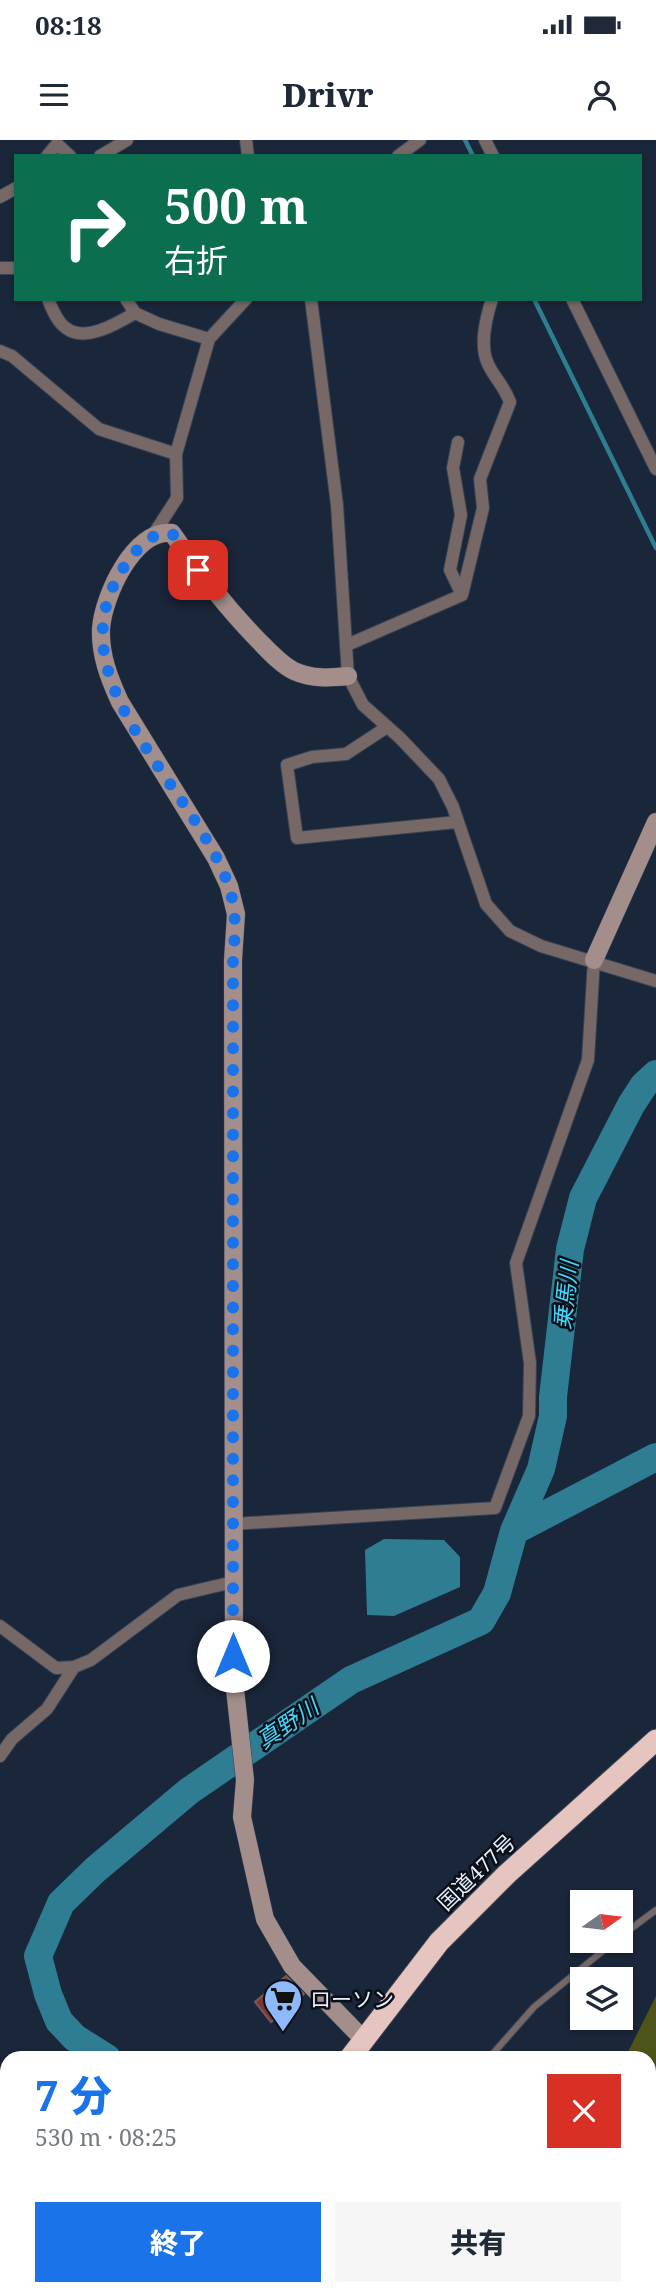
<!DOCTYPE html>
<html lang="ja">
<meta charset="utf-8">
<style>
body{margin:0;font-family:"Noto Serif","Noto Sans JP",serif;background:#f6f6f7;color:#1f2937;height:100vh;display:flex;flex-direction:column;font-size:26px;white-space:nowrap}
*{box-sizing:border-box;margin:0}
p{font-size:23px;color:#747a83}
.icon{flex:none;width:38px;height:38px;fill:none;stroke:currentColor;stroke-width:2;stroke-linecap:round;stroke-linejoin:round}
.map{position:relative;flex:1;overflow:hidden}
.drawer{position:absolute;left:0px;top:1911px;width:656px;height:245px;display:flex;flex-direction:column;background:#fff;border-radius:21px 21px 0 0;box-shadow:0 2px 5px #0004}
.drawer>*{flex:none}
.top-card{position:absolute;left:14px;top:14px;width:628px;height:147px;border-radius:0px;box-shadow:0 2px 5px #0004;background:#0b6e4f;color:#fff;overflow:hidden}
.needle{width:46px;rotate:76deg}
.controls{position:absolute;left:570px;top:1750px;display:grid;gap:14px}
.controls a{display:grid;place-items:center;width:63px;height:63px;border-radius:0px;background:#fff;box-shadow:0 2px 5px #0004;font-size:35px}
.pin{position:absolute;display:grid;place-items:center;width:60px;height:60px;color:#fff;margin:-30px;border-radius:14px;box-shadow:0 4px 10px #0006}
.me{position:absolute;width:77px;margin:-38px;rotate:0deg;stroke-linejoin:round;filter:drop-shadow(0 0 5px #0008)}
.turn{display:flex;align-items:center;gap:24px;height:147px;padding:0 35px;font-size:32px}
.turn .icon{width:91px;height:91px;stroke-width:2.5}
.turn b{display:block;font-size:49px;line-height:60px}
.round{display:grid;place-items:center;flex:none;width:74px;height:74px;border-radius:0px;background:#f6f6f7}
.overview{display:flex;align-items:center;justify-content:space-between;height:119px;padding:0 35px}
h1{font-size:42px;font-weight:800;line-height:52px;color:#1a73e8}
.button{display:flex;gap:14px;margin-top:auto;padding:14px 35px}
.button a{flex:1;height:80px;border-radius:0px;background:#1a73e8;color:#fff;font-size:28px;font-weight:800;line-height:80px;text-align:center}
.button a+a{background:#f6f6f7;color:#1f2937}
.status{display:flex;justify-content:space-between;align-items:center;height:49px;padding:0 35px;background:#fff;direction:ltr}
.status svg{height:19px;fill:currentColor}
header{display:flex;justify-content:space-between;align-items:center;height:91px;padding:0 35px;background:#fff;font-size:32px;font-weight:800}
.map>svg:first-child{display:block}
.green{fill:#4e5319}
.water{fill:#2e7d93}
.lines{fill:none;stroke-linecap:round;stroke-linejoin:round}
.stream{stroke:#2e7d93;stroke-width:4.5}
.river{stroke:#2e7d93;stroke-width:28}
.building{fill:#7e352f;stroke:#785c58;stroke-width:2}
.lane-casing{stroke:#374254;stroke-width:8}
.street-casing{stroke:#374254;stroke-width:14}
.secondary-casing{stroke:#374254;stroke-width:19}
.highway-casing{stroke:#374254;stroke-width:23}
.lane{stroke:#766866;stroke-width:6}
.street{stroke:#766866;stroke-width:12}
.secondary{stroke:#a38e8b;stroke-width:18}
.highway{stroke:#e6c5c0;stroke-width:21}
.route{stroke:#1a73e8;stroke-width:12;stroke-dasharray:0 21.6}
.labels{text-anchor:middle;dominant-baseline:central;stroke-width:5;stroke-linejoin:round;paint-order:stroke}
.street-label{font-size:21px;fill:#e7effc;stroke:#0a0f17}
.poi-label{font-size:21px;fill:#e7effc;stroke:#0a0f17;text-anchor:start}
.water-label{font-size:23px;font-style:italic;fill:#40d6fd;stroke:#0a0f17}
</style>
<div class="status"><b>08:18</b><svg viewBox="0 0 49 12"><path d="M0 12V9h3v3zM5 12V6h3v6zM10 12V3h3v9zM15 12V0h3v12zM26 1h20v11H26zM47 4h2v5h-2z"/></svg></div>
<header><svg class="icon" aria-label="menu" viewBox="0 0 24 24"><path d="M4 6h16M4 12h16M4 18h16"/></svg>Drivr<svg class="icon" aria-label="person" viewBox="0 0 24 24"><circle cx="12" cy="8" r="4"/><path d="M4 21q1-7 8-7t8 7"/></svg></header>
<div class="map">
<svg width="656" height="2156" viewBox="0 0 656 2156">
<rect width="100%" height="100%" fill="#1a2639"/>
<path class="green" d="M656 1856V2037L649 2034V1918H625Z"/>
<path class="water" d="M384 1399 444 1400 460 1417V1447L394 1476 367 1475 365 1410Z"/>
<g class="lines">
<path class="stream" d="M465 0 473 16
M534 159 656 408"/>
<path class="river" d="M514 1391 656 1317
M107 1918 75 1898 59 1881 48 1854 38 1816 61 1763 95 1730 189 1651 351 1540 481 1481 497 1453 514 1391 541 1329 553 1276V1257L570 1109 583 1058 631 965 644 945 656 934
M28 2156 40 2149"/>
</g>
<path class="building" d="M286 1836 304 1854 271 1882 255 1862Z"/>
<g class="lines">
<defs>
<path id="lane" d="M621 1796 656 1770
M489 1918 534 1867 615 1801
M218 2149 224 2156
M201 2156 204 2149
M311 2156 315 2149"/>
<path id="street" d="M246 0 248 16
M485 0 493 16
M47 16 57 4 70 16
M100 16 127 0
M398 16 420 0
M0 57 16 48
M0 128H16
M48 159C52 169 57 182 66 188 85 203 118 183 135 173L159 184 209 199
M126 159 135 173
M311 159 337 365 348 536 363 565 400 598 439 639 453 667 486 764 510 791 541 806 656 841
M572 159 656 329
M0 211 12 216 99 289 176 314
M458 302 453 328 461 375 450 430 462 455
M153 395 177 358 176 314 209 199 246 159
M347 505 462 455 483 368 480 339 510 262C503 244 495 239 488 224 479 205 486 178 492 159
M387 587 346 614 312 617 287 625 297 698 457 682
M233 1384 495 1368 529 1276 530 1223 516 1123 588 920 594 820
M0 1486 56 1528 74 1527 91 1520 178 1455 233 1442
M0 1616 12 1599 47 1569 74 1527"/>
<path id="secondary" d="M348 536C329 538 312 539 294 531 280 524 268 510 257 499 225 466 198 431 172 393 134 388 103 457 101 489 100 515 109 538 120 562L216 718 229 746 236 774 233 820 234 1540 245 1640 242 1677 265 1779 292 1826 364 1900
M594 820 656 682"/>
<path id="highway" d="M350 1918 439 1802 507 1734 656 1600
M167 2156 172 2149"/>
</defs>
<use href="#lane" class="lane-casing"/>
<use href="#street" class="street-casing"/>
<use href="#secondary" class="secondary-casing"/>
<use href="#highway" class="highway-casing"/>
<use href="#lane" class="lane"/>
<use href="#street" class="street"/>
<use href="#secondary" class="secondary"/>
<use href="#highway" class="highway"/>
</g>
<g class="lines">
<path class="route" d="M198 430 172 393C151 391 138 408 126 424 46 538 194 643 229 747 237 771 235 795 233 820V1516"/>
</g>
<defs>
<symbol id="supermarket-pin" viewBox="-11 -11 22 30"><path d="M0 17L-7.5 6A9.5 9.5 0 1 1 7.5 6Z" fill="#8eb9fc" stroke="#0a0f17"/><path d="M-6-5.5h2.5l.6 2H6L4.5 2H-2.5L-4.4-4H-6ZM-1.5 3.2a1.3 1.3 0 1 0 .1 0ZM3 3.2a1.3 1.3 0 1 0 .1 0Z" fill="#111"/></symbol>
</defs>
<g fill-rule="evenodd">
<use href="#supermarket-pin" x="261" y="1837" width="44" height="60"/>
</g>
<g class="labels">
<g class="street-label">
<text transform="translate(476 1732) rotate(-44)">国道477号</text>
</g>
<g class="poi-label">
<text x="310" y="1859">ローソン</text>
</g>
<g class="water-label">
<text transform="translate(565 1155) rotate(-84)">乗馬川</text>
<text transform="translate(287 1583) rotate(-34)">真野川</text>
</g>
</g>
</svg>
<div class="controls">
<a><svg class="needle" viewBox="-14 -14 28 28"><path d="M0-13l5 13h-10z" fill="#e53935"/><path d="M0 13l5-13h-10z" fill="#747a83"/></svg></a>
<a><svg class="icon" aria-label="layers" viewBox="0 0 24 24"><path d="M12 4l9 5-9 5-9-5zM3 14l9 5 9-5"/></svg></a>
</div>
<div class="pin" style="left:198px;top:430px;background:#d93025"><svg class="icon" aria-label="arrive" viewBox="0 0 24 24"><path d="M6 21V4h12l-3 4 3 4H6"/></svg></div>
<svg class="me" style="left:233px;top:1516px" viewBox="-20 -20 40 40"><circle r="19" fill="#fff"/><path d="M0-13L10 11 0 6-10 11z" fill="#1a73e8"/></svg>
<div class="top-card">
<div class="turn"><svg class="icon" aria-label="right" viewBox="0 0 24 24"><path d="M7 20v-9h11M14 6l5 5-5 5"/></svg><div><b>500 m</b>右折</div></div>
</div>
<section class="drawer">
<div class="overview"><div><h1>7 分</h1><p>530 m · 08:25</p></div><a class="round" style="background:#d93025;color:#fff"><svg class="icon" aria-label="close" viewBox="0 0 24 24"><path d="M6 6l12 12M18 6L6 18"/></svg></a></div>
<div class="button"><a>終了</a><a>共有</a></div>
</section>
</div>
